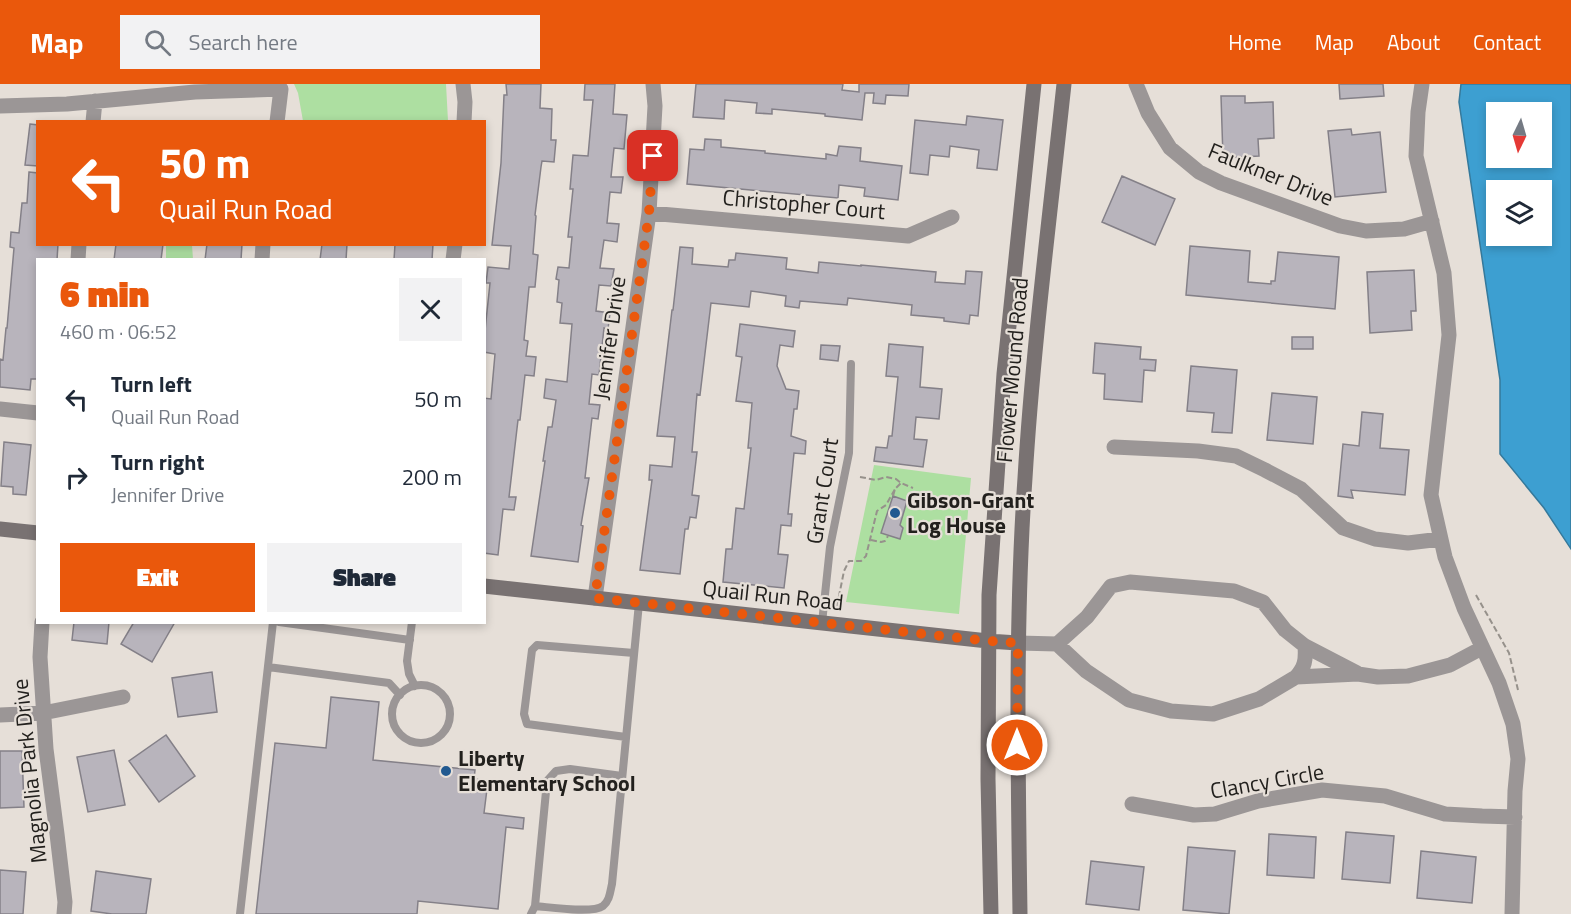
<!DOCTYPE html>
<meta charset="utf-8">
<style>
body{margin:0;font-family:"Titillium Web",sans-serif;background:#f2f2f3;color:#1f2937;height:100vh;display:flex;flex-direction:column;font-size:22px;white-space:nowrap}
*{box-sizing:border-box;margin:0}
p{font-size:20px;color:#747a83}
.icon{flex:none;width:33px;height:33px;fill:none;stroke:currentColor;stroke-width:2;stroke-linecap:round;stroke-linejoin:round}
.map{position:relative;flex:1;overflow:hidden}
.sheet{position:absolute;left:36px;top:174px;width:450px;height:366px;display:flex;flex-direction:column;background:#fff;border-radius:0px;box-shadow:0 3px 9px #0003}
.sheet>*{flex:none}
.guide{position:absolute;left:36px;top:36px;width:450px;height:126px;border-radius:0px;box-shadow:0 3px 9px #0003;background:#ea580c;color:#fff;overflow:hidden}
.needle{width:39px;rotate:185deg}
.fabs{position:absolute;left:1486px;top:18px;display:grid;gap:12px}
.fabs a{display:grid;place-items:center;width:66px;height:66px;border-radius:0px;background:#fff;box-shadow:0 3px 9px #0003;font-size:30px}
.pin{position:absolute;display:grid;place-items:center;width:51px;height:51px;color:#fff;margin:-26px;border-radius:12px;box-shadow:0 3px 9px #0006}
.me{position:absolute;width:66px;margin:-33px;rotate:0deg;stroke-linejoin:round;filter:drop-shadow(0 0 4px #0008)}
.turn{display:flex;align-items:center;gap:21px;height:126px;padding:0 24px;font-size:27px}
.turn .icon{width:78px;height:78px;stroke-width:2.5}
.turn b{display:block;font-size:42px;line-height:51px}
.round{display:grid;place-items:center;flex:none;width:63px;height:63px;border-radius:0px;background:#f2f2f3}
.headline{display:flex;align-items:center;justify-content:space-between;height:102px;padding:0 24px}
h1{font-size:36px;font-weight:800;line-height:45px;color:#ea580c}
.button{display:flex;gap:12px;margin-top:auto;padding:12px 24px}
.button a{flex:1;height:69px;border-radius:0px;background:#ea580c;color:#fff;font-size:24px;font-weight:800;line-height:69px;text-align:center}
.button a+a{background:#f2f2f3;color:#1f2937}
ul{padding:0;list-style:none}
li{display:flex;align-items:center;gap:18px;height:78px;padding:0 24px}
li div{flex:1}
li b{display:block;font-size:22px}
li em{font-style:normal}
header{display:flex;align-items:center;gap:36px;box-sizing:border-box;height:84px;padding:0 30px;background:#ea580c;color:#fff}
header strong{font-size:28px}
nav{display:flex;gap:33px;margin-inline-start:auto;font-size:21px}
.search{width:420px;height:54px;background:#f2f2f3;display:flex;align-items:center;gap:15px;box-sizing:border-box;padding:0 21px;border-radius:0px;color:#747a83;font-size:22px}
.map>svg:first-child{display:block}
.green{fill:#addfa1}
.water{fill:#3d9fd1;stroke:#35799b;stroke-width:1.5;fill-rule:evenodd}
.building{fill:#b8b4bc;stroke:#848088;stroke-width:1.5}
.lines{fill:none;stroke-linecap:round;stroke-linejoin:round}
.path{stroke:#96918b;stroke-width:2;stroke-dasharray:6 3;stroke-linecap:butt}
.lane{stroke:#9b9696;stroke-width:8}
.street{stroke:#9b9696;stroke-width:15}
.secondary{stroke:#797272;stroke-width:15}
.route{stroke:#ea580c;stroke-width:10;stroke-dasharray:0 18}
.poi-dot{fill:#215990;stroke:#e6dfd8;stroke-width:2}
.labels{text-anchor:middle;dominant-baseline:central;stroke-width:4.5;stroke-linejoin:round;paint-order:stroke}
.street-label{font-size:22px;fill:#22201d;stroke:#e6dfd8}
.poi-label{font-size:22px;font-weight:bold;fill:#22201d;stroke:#e6dfd8;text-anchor:start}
</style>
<header>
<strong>Map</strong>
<div class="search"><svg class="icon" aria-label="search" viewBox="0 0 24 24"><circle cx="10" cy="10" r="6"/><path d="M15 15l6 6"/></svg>Search here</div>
<nav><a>Home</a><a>Map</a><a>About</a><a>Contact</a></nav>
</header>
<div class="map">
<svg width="1571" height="830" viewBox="0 0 1571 830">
<rect width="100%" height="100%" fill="#e6dfd8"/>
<path class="green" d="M294 0H446L448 37H303L298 9Z
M166 161H192L193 175H166Z
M874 381 971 394 959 530 846 518Z"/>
<path class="water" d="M1461 0H1571V465L1544 424 1500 370V296L1459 18ZM1497 28H1542V74H1497ZM1497 106H1542V152H1497Z"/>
<path class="building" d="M506 0H541L540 24 552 25 551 56H556L554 78 542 77 541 83 535 131 536 132 533 170 538 171 535 203H529L524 256 528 257 526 272 536 273 534 292 525 291 520 336H518L509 413H516L514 426 503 425 498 471 484 469V314L491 315 495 270 484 268V256L490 199H486L488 183 509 185 511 162 492 161 501 79 504 11H507Z
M585 0H615L613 30 627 31 624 65 614 64 611 93H623L621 109 610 108 607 139 619 140 617 158 604 156 600 184 614 185 611 202 599 201 596 227 610 229 608 245 604 244 599 291 592 290 589 320 600 321 598 335 592 334 585 394H589L581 441 583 442 578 478 531 472 545 377H543L548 343H552L556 316 544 314 546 295 567 298 572 240 560 239 562 219 557 218 559 196 556 195 558 183 569 184 572 153H568L573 105H570L573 71 588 72 593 16H584Z
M696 0H843L842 6 859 8V0H909L908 12 886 11 885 20 873 19 874 9H865L862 36 825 32V30L772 25V30L756 29 757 19 725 16 724 35 693 33Z
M1339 0H1383L1384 12 1340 15Z
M1221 12H1245V19L1273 18 1274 54 1258 55 1259 72 1223 74Z
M967 32 1003 36 997 86 977 84 979 66 950 62 949 73 930 71 928 91 910 89 915 36 966 41Z
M30 40 38 41V82L25 81Z
M1351 45 1352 51 1380 48 1386 108 1335 113 1328 47Z
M705 55 721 56V63L765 67V69L826 75V70L837 72 839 62 861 64 860 77 902 82 898 116 864 112 865 104 839 101 838 114 687 100 690 65 704 66Z
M29 88 38 89V160H58L57 176H38V295H31L30 306 0 303V275L3 276 6 244H7L14 164 10 163 11 148 19 149 22 119H27Z
M1122 92 1175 115 1155 161 1102 138Z
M116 160H163L161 176H114Z
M207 160H242L241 176H205Z
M322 160H347L346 176H320Z
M395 160H433L432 176H394Z
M1190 162 1250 167 1248 198 1271 200V197H1275L1278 168 1339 173 1335 225 1186 211Z
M680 163 693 164 692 180 728 183 729 176H735L736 169 787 174 786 185 818 189 819 178 861 182V181L936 188 935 198 965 200 966 187 982 188 978 232 970 231 969 240 944 237V234L911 231 912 221 848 214 847 221 800 217 799 224 785 222 786 212 751 207 749 223 711 219 700 311 697 310 692 368H697L692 411 699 412 696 434 690 433 688 445H685L680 490 640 486 652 396H649L650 381 672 383 675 353 657 352 672 226H673Z
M1414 186 1416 227H1411L1412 246 1370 249 1367 188Z
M740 240 795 247 793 263 780 261 777 282 786 305 799 307 797 325H794L791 352 806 357 805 370 794 369 788 430H792L791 442 781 441 778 470 788 471 784 504 723 498 726 465H732L736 424 744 425 751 364H748L752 319 736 317 742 273 736 272Z
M1292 253H1313V265H1292Z
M1095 259 1141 263 1140 275 1156 276 1155 287 1144 286 1142 318 1104 315 1105 290 1093 289Z
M889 260 923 263 920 303 942 305 939 335 916 333 914 355 927 356 923 383 874 377 876 363 887 364 889 352H892L898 293 886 292Z
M821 261 840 262 838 277 820 275Z
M1191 282 1237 286 1232 349 1212 348 1214 329 1187 327Z
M1272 309 1317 313 1313 360 1267 356Z
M1362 328 1383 330 1380 364 1409 366 1405 411 1351 406 1353 414 1338 412 1343 360 1359 362Z
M4 358 31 361 26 411 13 410V403L1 402Z
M893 412 907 417 900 441 903 444 900 455 881 449Z
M74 538H109L107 560 72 556Z
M134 538H175L152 578 121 560Z
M212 588 217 628 178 633 172 594Z
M331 613 379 618 373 676 475 686 474 695 488 697 484 729 524 734 523 745 506 743 498 825 418 817 417 830H256L275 659 326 664Z
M166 651 195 692 159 718 129 677Z
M114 666 125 721 88 728 77 673Z
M0 667H22L24 723 0 724Z
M1346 748 1394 752 1390 799 1342 795Z
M1269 750 1316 753 1314 794 1267 791Z
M1188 763 1235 767 1229 830 1183 826Z
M1421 767 1476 773 1472 819 1417 814Z
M1091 777 1144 783 1139 826 1086 820Z
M0 786 26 788 23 830H0Z
M96 787 151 795 146 830H112L91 827Z"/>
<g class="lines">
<path class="path" d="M860 393 876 396 886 393 896 395 901 399 913 404
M893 412 895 405 901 399
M871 456 881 458 885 457 888 452
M1476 511 1509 569 1518 606
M837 522 844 487 849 477H861L866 472 877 427 886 421 895 405"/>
<path class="lane" d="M279 538 410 556
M412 538 407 577 409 590 415 602
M822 539 830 463 849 369 851 280
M268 583 389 599 400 611
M392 630a29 29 0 1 1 58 0a29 29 0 1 1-58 0Z
M626 653 527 640 524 630 532 566 537 561 634 569
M535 822C549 823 592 830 603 822 610 816 610 808 612 800L639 519
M240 830 273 538
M531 830 535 822 547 697 556 687 570 685 622 692"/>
<path class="street" d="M463 0 465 18 464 38
M1136 0 1148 29 1170 64 1199 88 1221 99 1340 142 1366 147 1404 145 1432 137
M1422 0 1418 28 1416 72 1444 189 1449 251 1431 411 1445 473 1464 524 1499 599 1513 640 1518 675 1515 707 1512 830
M0 22 67 20 195 8 281 5 277 38
M93 38 95 17
M649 129 908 152 952 133
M78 176 79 160
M262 176 263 160
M453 176 455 160
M0 325 38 329
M1114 363 1198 367 1236 372 1265 386 1301 405 1343 444 1375 455 1408 459 1441 455
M595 514 649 129 655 22 653 0
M42 538 40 573 46 665 57 750 65 818 64 830
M1018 559 1057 560 1086 587 1129 616 1171 627 1213 630 1259 615 1296 593 1358 590 1378 593 1408 592 1450 581 1482 564
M1057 560 1087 533 1111 502 1130 498 1234 507 1263 518 1285 546 1305 562 1357 589
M1296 593C1305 583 1306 576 1305 562
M0 631 43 629 123 613
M1132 720 1194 731 1215 730 1258 717 1322 706 1385 712 1445 730 1482 732 1515 733"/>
<path class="secondary" d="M0 445 38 449
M484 502 988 557 1018 559
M991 830 988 695 989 511 1004 290 1034 0
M1020 830C1018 684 1015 539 1025 394 1033 262 1050 131 1064 0"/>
</g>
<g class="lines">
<path class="route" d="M653 72 649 129 595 514 988 557 1018 559 1017 661"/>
</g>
<g class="poi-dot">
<circle cx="895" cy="429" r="6"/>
<circle cx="446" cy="687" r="6"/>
</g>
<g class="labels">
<g class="street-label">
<text transform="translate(1271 90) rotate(22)">Faulkner Drive</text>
<text transform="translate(804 120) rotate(5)">Christopher Court</text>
<text transform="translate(609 254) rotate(-82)">Jennifer Drive</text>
<text transform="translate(1012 286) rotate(-85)">Flower Mound Road</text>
<text transform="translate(822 407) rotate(-81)">Grant Court</text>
<text transform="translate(773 511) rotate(6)">Quail Run Road</text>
<text transform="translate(29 687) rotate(-96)">Magnolia Park Drive</text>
<text transform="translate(1267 697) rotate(-10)">Clancy Circle</text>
</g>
<g class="poi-label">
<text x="907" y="416">Gibson-Grant<tspan x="907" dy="25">Log House</tspan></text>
<text x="458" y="674">Liberty<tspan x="458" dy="25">Elementary School</tspan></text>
</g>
</g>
</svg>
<div class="fabs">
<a><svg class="needle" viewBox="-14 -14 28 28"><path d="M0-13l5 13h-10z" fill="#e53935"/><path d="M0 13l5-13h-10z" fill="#747a83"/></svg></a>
<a><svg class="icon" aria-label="layers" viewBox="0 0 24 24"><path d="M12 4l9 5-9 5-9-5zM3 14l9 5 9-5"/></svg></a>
</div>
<div class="pin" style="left:653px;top:72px;background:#d93025"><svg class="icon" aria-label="arrive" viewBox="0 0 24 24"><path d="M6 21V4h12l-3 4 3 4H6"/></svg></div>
<svg class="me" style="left:1017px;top:661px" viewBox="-20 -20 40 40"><circle r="17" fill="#ea580c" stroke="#fff" stroke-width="3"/><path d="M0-11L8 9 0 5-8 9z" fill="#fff"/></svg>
<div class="guide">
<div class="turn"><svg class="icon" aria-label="left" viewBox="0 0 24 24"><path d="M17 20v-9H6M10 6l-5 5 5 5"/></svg><div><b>50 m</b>Quail Run Road</div></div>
</div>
<section class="sheet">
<div class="headline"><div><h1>6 min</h1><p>460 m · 06:52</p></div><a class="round"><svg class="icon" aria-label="close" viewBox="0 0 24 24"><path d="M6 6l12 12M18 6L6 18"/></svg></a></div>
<ul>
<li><svg class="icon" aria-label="left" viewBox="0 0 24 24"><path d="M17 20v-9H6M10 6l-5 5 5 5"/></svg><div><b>Turn left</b><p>Quail Run Road</p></div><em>50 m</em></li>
<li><svg class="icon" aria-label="right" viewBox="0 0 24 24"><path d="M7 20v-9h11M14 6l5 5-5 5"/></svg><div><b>Turn right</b><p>Jennifer Drive</p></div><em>200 m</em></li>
</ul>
<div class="button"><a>Exit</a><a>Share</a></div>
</section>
</div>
